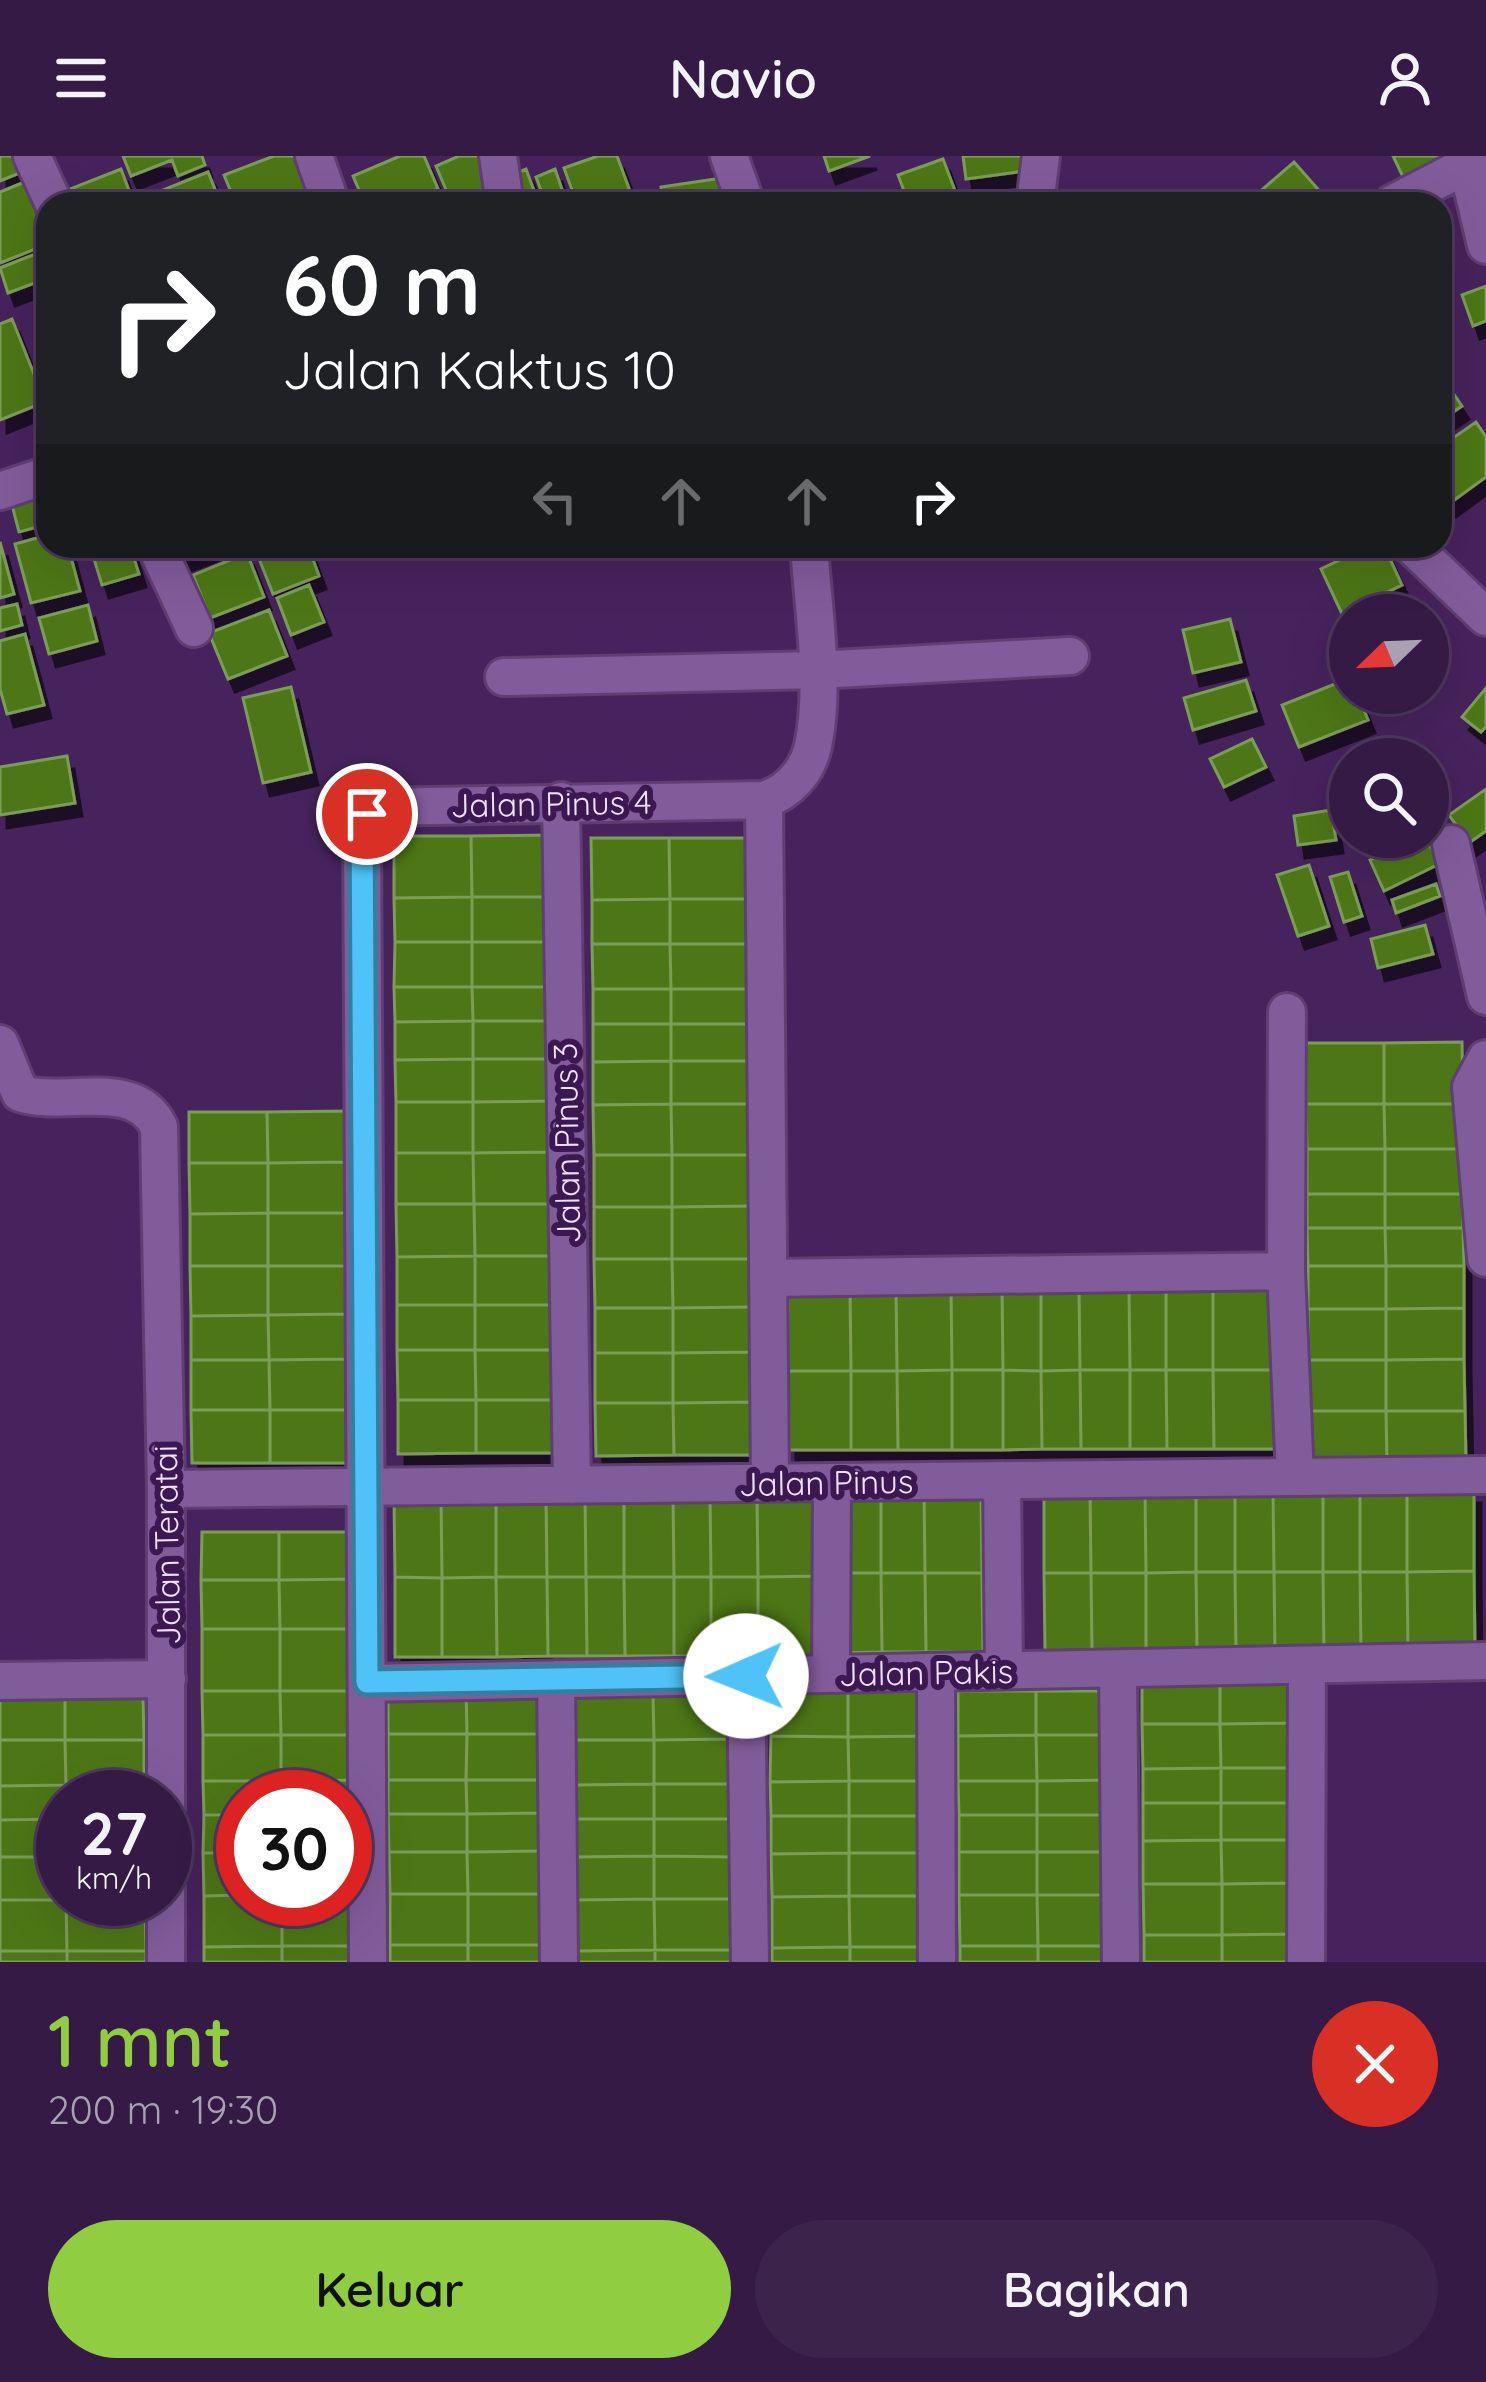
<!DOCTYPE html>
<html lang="id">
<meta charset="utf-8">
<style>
body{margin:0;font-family:Quicksand,sans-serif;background:#3c234c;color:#f1f3f6;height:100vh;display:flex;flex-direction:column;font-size:45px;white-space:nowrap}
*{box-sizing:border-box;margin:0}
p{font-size:39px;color:#a9a1b3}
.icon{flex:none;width:66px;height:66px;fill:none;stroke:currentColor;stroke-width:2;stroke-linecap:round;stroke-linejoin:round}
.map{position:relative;height:1806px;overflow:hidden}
.drawer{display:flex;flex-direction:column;background:#341a45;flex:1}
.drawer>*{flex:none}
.hud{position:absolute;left:36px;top:36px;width:1416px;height:366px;border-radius:36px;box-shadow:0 12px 48px #0002,0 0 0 3px #4e385e;background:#202124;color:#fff;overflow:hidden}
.needle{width:78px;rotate:247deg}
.tools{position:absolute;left:1329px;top:438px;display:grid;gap:24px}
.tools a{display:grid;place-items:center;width:120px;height:120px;border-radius:50%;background:#341a45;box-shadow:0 12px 48px #0002,0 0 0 3px #4e385e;font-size:60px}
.speed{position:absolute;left:36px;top:1614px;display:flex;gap:24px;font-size:60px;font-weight:700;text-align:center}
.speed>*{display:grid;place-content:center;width:156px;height:156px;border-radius:50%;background:#341a45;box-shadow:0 12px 48px #0002,0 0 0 3px #4e385e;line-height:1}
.speed small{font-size:30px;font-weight:400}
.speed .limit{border:18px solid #d22;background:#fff;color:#111}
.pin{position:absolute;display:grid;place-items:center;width:102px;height:102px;color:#fff;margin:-51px;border:6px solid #fff;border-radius:50%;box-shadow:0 3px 12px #0007}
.me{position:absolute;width:132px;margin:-66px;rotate:269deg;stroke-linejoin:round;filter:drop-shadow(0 0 9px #0008)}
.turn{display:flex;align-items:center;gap:42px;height:252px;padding:0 48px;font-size:54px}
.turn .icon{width:156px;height:156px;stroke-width:2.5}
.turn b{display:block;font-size:84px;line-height:102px}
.lanes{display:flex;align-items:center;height:114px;padding:0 48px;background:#0003;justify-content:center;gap:60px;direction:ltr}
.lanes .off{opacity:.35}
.round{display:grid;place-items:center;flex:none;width:126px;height:126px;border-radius:63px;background:#3c234c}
.head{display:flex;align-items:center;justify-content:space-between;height:204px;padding:0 48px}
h1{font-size:72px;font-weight:600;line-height:90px;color:#90cd41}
.primary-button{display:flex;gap:24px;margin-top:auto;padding:24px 48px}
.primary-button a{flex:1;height:138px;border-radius:72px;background:#90cd41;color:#111;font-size:48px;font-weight:600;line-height:138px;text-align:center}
.primary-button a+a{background:#3c234c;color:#f1f3f6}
header{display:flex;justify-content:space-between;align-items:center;height:156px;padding:0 48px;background:#341a45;font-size:54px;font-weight:600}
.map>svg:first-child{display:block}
.building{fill:#4e7712;stroke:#7b9d58;stroke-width:3;filter:url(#shadow)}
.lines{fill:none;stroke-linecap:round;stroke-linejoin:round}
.minor-casing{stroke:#5f3f71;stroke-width:42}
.minor{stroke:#815c9b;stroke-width:36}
.route-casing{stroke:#337fa1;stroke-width:30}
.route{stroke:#4fc3f7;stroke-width:21}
.labels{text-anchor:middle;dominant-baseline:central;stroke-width:12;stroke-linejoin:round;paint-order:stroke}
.street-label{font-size:33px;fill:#efdffb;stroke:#3b1851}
</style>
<header><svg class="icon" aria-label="menu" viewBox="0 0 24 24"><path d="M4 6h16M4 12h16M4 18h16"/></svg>Navio<svg class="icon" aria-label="person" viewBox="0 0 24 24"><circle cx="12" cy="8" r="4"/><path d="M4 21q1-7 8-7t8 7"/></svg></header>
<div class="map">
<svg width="1486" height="1806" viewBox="0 0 1486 1806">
<defs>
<filter id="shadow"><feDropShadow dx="7" dy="13" stdDeviation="0" flood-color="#0009"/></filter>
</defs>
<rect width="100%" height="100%" fill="#46235c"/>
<path class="building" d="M0 0H22L27 14 0 25Z
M123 0H202L205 9 178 20 172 4 131 20Z
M274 0H308L321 32 278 48H236L224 19Z
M400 0H424L438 33 401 48H365L353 20Z
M459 0H481L500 48H452L436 10Z
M598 0H617L634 46 577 48 564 12Z
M824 0H870L829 15Z
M963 0H1023L1025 15 966 23Z
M1393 0H1451L1404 23Z
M943 3 960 48H909L898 19Z
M1294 6 1331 48H1251L1249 45Z
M121 13 134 48H70L65 35Z
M526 13 539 48H514L505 22Z
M555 13 567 48H546L536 21Z
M208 16 221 48H146L143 42Z
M729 21 733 48H663L661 31Z
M32 23 48 63V88L0 107V36Z
M48 93V122L8 137 0 112Z
M1486 130V165L1473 170 1462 139Z
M12 163 45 246 0 264V168Z
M1441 219 1462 250 1440 265V220Z
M1476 266 1486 281V321L1449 348 1440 335V291Z
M48 339V368L19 376 12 349Z
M48 379V390H68L80 435 31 447 15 388Z
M0 386 14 438 0 442Z
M90 390H130L139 418 102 429Z
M176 390H215L181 403Z
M254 390H308L319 420 273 438Z
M1369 390H1384L1402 429 1342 458 1321 413Z
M247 397 264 441 210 462 193 419Z
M309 429 324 466 291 479 277 442Z
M17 448 22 469 0 475V452Z
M88 449 97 485 49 498 39 462Z
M269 454 287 500 228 523 209 477Z
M1230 463 1241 506 1193 517 1183 474Z
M25 478 44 549 7 558 0 533V485Z
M1350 522V537H1357L1368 564 1299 591 1282 549Z
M1246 524 1256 555 1193 574 1184 542Z
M291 531 311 616 263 627 243 542Z
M1486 532V571L1481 576 1462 561Z
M1252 583 1266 611 1224 631 1210 603Z
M67 600 75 647 0 659V611Z
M1486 633V675L1469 687 1449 659Z
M1331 654 1336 684 1298 689 1294 660Z
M550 679 551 741H472L471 680Z
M394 680H471L472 741 394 742Z
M1418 681H1426L1439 708 1384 735 1370 704Z
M591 682H669L670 743 592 744Z
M669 682H748V743H670Z
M1309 709 1329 770 1298 780 1277 719Z
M1348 716 1362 760 1344 766 1330 721Z
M1436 728 1440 740 1396 757 1392 744Z
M472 741H551V786H472Z
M472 741V786H395L394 742Z
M670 743H748V788H670Z
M670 743V788H592V744Z
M1425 769 1433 798 1378 812 1371 783Z
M395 786H472V831H394Z
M472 786H551V831H472Z
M592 788H670L671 833H593Z
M670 788H748L749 833H671Z
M394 831H472L473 865 395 866Z
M472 831H551V865H473Z
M593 833H671V868H593Z
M671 833H749V868H671Z
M473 865V903L395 904V866Z
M473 865H551V903H473Z
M593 868H671V905L593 906Z
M671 868H749V905H671Z
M1462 886 1463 948H1384V887Z
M1306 887H1384V948H1306Z
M473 903V946H396L395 904Z
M473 903H551L552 945 473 946Z
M671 905H749L750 948H671Z
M671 905V948L593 949V906Z
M552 945V996L473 997V946Z
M396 946H473V997H396Z
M671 948H750V999H672Z
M671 948 672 999H594L593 949Z
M1306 948H1384L1385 993H1307Z
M1384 948H1463V993H1385Z
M346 955V1006L268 1007 267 956Z
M189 956H267L268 1007H189Z
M1307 993H1385V1038H1307Z
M1385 993H1463V1038H1385Z
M552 996V1048H474L473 997Z
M396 997H473L474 1048H396Z
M594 999H672V1051H594Z
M672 999H750L751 1050 672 1051Z
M346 1006V1057H268V1007Z
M189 1007H268V1057L190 1058Z
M1307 1038H1385V1072H1307Z
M1385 1038H1463V1072H1385Z
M396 1048H474L475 1100 397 1101Z
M474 1048H552L553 1100H475Z
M751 1050V1103H672V1051Z
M594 1051H672V1103H594Z
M268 1057V1110H190V1058Z
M268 1057H346L347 1110H268Z
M1307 1072H1385L1386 1110H1308Z
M1385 1072H1463L1464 1110H1386Z
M475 1100V1149H397V1101Z
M475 1100H553V1149H475Z
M594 1103H672L673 1152H595Z
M672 1103H751L752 1151 673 1152Z
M190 1110H268V1159L191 1160Z
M268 1110H347V1158L268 1159Z
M1308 1110H1386V1153H1308Z
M1386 1110H1464V1152L1386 1153Z
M1166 1132V1214H1130L1129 1133Z
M1166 1132 1213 1133V1214H1166Z
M1280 1132V1214H1213V1133Z
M896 1133H951L952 1214 897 1215Z
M896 1133 897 1215H851L850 1134Z
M951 1133H1002L1003 1214H952Z
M1002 1133H1041V1215L1003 1214Z
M1041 1133H1079L1080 1214 1041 1215Z
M1079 1133H1129L1130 1214H1080Z
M788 1134H850L851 1215H788Z
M397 1149H475V1194H397Z
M475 1149H553L554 1194H475Z
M752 1151V1196L673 1197V1152Z
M595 1152H673V1197H595Z
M1464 1152V1203L1386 1204V1153Z
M1308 1153H1386V1204H1309Z
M347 1158V1203L269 1204 268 1159Z
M268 1159 269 1204H191V1160Z
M397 1194H475L476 1244H398Z
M475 1194H554V1244H476Z
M752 1196V1246L673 1247V1197Z
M595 1197H673V1247H595Z
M347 1203 348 1254H270L269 1204Z
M1464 1203 1465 1255H1386V1204Z
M191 1204H269L270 1254H191Z
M1309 1204H1386V1255H1308Z
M952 1214H1003V1294H952Z
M952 1214V1294H898L897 1215Z
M1003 1214 1041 1215 1042 1293 1003 1294Z
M1080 1214H1130V1293H1081Z
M1080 1214 1081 1293H1042L1041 1215Z
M1130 1214H1166L1167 1293H1130Z
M1166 1214H1213L1214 1293H1167Z
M1213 1214H1280L1281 1293H1214Z
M788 1215H851V1294H789Z
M851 1215H897L898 1294H851Z
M398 1244H476V1297L398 1298Z
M476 1244H554L555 1297H476Z
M752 1246V1299H674L673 1247Z
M595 1247H673L674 1299 596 1300Z
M191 1254H270V1307H192Z
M270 1254H348V1307H270Z
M1308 1255H1386L1387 1307 1309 1308Z
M1386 1255H1465L1466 1307H1387Z
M1407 1334V1416H1360V1335Z
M1407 1334H1474V1415L1407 1416Z
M838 1335 881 1336V1417H838Z
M981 1335 982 1417H925L924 1336Z
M1044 1335H1090L1091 1417H1044Z
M1090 1335H1145L1146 1417H1091Z
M1145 1335H1196V1416L1146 1417Z
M1196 1335H1235V1416H1196Z
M1235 1335H1273L1274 1416H1235Z
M1273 1335H1323V1416H1274Z
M1323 1335H1360V1416H1323Z
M881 1336H924L925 1417H881Z
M673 1339 674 1421H624V1340Z
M673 1339H710L711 1421H674Z
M710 1339 757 1340 758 1421H711Z
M824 1339 825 1420 758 1421 757 1340Z
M394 1340H441L442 1422 395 1421Z
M441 1340H496V1421L442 1422Z
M496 1340H546L547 1421H496Z
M546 1340H585L586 1421H547Z
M585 1340H624V1421H586Z
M202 1376H279V1424H201Z
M279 1376H358V1423L279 1424Z
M1474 1415 1475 1495H1408L1407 1416Z
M1196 1416 1197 1496H1146V1417Z
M1196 1416H1235L1236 1496H1197Z
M1235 1416H1274L1275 1496H1236Z
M1274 1416H1323L1324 1495 1275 1496Z
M1323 1416H1360L1361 1495H1324Z
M1360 1416H1407L1408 1495H1361Z
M838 1417H881L882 1496 839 1497Z
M881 1417H925L926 1496H882Z
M925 1417H982L983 1496H926Z
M1044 1417H1091L1092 1496H1045Z
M1091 1417H1146V1496H1092Z
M825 1420 826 1500H758V1421Z
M395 1421 442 1422V1501H395Z
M496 1421 497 1501H442V1422Z
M496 1421H547L548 1500 497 1501Z
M547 1421H586L587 1500H548Z
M586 1421H624L625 1500H587Z
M624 1421H674V1500H625Z
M674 1421H711V1500H674Z
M711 1421H758V1500H711Z
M358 1423V1473H280L279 1424Z
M201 1424H279L280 1473H202Z
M202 1473H280V1535H202Z
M280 1473H358L359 1535H280Z
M1142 1523H1220V1568H1142Z
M1220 1523H1298L1299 1567 1220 1568Z
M388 1534H466L467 1578H388Z
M466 1534H545V1578H467Z
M202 1535H280L281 1579H203Z
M280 1535H359V1579H281Z
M958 1535H1036V1579L958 1580Z
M1036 1535H1114L1115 1579H1036Z
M770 1536H848V1581L771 1580Z
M848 1536H927V1580L848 1581Z
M143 1539 144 1584H65V1540Z
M575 1539H653L654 1584H575Z
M653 1539H732V1583L654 1584Z
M0 1540H65V1584H0Z
M1299 1567V1612H1221L1220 1568Z
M1142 1568H1220L1221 1612 1143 1613Z
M388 1578H467L466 1624H388Z
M467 1578H545V1624H466Z
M203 1579H281V1625H203Z
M281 1579H359V1624L281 1625Z
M1036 1579 1037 1625H958V1580Z
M1036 1579H1115V1624L1037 1625Z
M771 1580 848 1581 849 1625 770 1626Z
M927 1580V1625H849L848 1581Z
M732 1583 733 1628H654V1584Z
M0 1584H65L66 1629 0 1630Z
M65 1584H144V1629H66Z
M575 1584H654V1628L576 1629Z
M1221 1612V1647H1143V1613Z
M1221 1612H1299V1647H1221Z
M359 1624 360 1659H345V1641H281V1625Z
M388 1624H466L467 1658H388Z
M466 1624H545V1657L467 1658Z
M1115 1624V1659H1037V1625Z
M203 1625H281V1641H243V1659H204Z
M849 1625V1660H771L770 1626Z
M849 1625H927L928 1660H849Z
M958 1625H1037V1659H959Z
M654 1628V1663H576V1629Z
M654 1628H733V1663H654Z
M66 1629H144V1641H66Z
M66 1629 63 1663 0 1664V1630Z
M1143 1647H1221V1684L1143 1685Z
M1221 1647H1299L1300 1684H1221Z
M545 1657 546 1695 467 1696V1658Z
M388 1658H467V1696H389Z
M204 1659H243V1697H203Z
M959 1659H1037V1696H959Z
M1037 1659H1115L1116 1696H1037Z
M771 1660H849V1697L771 1698Z
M849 1660H928V1697H849Z
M63 1663V1701H0V1664Z
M576 1663H654V1700L577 1701Z
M654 1663H733V1701L654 1700Z
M1221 1684 1222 1728H1143V1685Z
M1221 1684H1300V1727L1222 1728Z
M546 1695V1738H468L467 1696Z
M389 1696H467L468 1738H390Z
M959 1696H1037V1739H959Z
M1037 1696H1116V1739H1037Z
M203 1697H243V1739L204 1740Z
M849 1697V1740L772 1741 771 1698Z
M849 1697H928V1740H849Z
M654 1700V1743L577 1744V1701Z
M654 1700 733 1701V1743H654Z
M0 1701H63V1743L66 1744H0Z
M1300 1727 1301 1778 1222 1779V1728Z
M1143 1728H1222V1779H1144Z
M390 1738H468V1789H390Z
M468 1738H546V1789H468Z
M243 1739V1743H282V1790L204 1791V1740Z
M345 1739 360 1740 361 1790H282V1743H345Z
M959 1739H1037L1038 1790H960Z
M1037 1739H1116V1790H1038Z
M849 1740 850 1791 772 1792V1741Z
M849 1740H928V1791H850Z
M654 1743 655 1794 577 1795V1744Z
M654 1743H733L734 1794H655Z
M0 1744H66L67 1795H0Z
M66 1744H145L146 1795H67Z
M1301 1778V1806H1222V1779Z
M1144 1779H1222V1806H1144Z
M390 1789H468V1806H390Z
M468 1789H546V1806H468Z
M282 1790V1806H204V1791Z
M282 1790H361V1806H282Z
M960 1790H1038V1806H960Z
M1038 1790H1116V1806H1038Z
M850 1791V1806H772V1792Z
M850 1791H928V1806H850Z
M655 1794V1806H577V1795Z
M655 1794H734V1806H655Z
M0 1795H67V1806H0Z
M67 1795H146V1806H67Z"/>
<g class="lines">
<defs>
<path id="minor" d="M32 0 54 48
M314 0 331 48
M498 0 505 48
M729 0 746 48
M1465 0 1486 89
M1035 48 1041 0
M1392 48 1469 8
M0 335 48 319
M156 390 194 472
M1412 390 1486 461
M504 521 817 514 1070 500
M764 644 770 1326
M561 645 572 1329
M1451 688 1486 840
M1287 856 1286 1115 1295 1321
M0 888 20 937C63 952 135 920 159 971L166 1333V1806
M1486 903 1471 931 1486 1102
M768 1122 1286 1115
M1002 1324 1004 1514
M166 1333 1486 1319
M1118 1513 1121 1806
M936 1516 937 1806
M831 1518 832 1326
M746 1520 750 1806
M556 1523 559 1806
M0 1525 167 1523
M367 1527 1486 1505
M368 1806 362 664 379 651 764 644C789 636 807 616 813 590 826 530 813 451 809 390
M1306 1806 1307 1509"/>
</defs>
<use href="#minor" class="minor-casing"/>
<use href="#minor" class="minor"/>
</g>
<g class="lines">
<defs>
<path id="route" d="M367 658 362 664 367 1526 746 1520"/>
</defs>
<use href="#route" class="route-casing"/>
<use href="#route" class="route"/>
</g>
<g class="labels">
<g class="street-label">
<text transform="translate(551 647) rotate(-1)">Jalan Pinus 4</text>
<text transform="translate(566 987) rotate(-91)">Jalan Pinus 3</text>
<text transform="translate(826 1326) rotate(-1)">Jalan Pinus</text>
<text transform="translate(166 1389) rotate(-91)">Jalan Teratai</text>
<text transform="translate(926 1516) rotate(-1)">Jalan Pakis</text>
</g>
</g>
</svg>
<div class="tools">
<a><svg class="needle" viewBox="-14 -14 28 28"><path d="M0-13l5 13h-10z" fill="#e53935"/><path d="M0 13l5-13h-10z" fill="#a9a1b3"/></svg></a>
<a><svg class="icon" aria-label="search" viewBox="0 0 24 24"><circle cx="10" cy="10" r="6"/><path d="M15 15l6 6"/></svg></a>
</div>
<div class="speed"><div>27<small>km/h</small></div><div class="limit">30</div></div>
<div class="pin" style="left:367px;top:658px;background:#d93025"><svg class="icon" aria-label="arrive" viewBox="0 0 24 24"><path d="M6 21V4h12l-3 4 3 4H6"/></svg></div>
<svg class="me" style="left:746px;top:1520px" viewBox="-20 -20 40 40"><circle r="19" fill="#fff"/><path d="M0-13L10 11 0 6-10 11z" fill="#4fc3f7"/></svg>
<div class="hud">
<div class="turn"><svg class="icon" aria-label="right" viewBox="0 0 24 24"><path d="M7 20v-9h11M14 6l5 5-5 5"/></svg><div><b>60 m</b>Jalan Kaktus 10</div></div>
<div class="lanes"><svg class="icon off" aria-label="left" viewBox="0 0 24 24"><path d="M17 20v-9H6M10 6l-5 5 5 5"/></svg><svg class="icon off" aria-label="ahead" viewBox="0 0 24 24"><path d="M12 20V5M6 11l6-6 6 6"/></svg><svg class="icon off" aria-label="ahead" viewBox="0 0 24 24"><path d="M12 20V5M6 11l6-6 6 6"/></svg><svg class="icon" aria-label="right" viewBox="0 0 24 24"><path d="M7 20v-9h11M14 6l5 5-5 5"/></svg></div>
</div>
</div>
<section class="drawer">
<div class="head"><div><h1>1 mnt</h1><p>200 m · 19:30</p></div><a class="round" style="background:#d93025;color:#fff"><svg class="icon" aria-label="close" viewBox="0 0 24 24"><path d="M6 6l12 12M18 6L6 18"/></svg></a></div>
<div class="primary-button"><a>Keluar</a><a>Bagikan</a></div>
</section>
